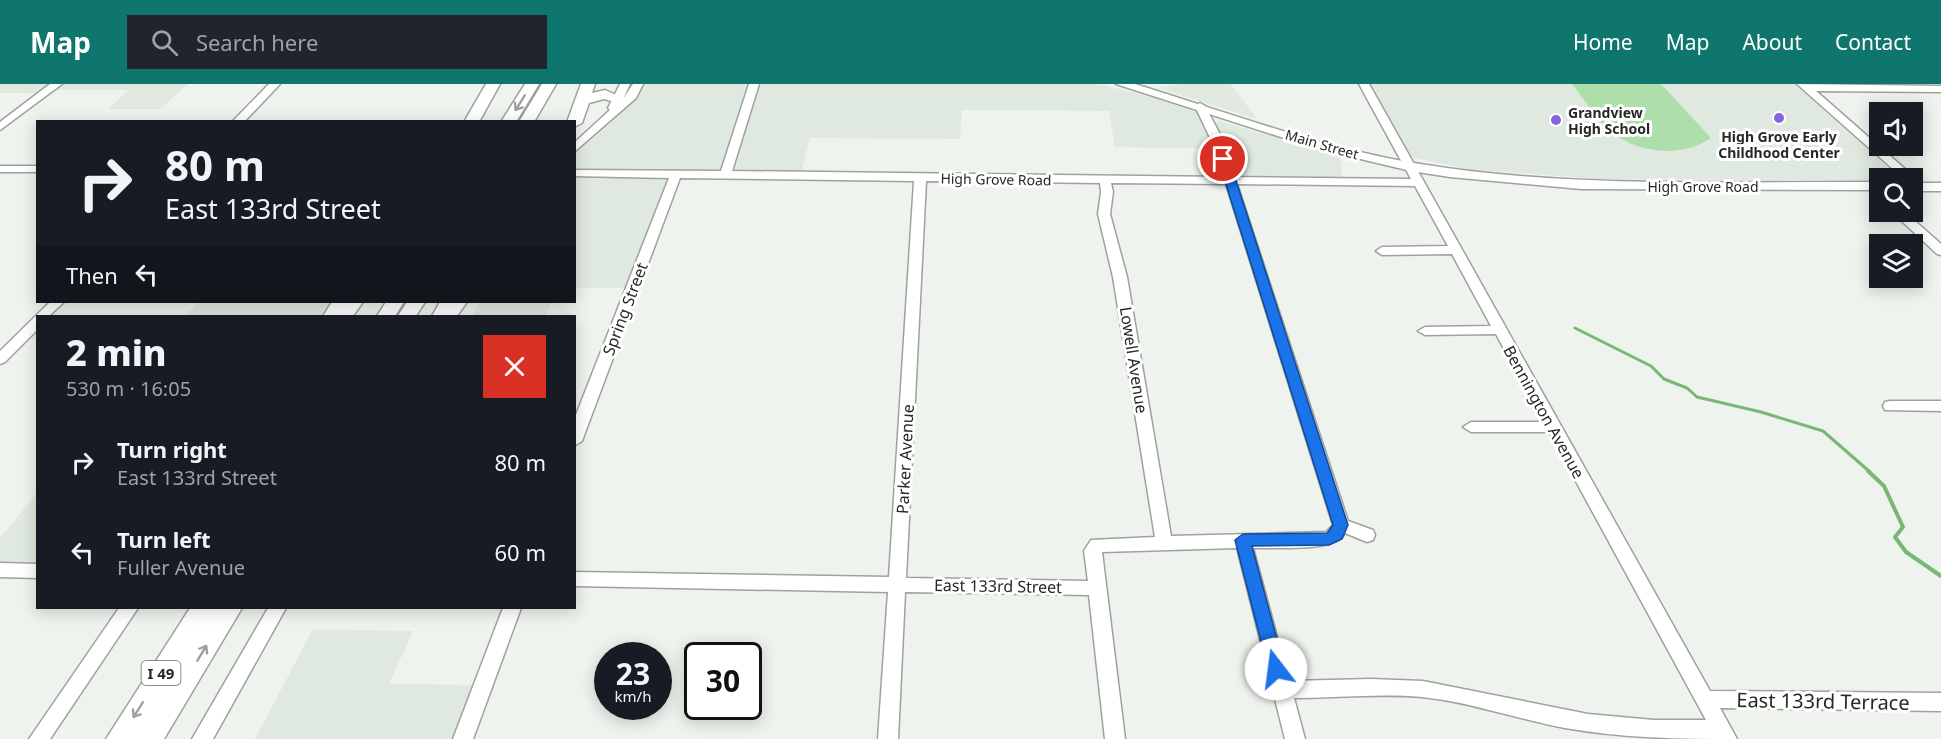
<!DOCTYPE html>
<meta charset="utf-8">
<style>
body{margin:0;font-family:"Noto Sans",sans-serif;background:#20242c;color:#f1f3f6;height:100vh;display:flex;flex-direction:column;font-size:22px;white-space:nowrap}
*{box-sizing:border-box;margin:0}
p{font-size:20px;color:#9ea1a6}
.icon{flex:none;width:33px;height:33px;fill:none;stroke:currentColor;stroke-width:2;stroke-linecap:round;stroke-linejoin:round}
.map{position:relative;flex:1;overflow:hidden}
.drawer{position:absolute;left:36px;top:231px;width:540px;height:294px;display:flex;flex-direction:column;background:#171b24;border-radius:0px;box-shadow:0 3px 15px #0003}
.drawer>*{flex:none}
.banner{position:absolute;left:36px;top:36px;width:540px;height:183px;border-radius:0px;box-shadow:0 3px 15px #0003;background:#171b24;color:#f1f3f6;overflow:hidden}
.buttons{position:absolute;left:1869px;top:18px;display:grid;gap:12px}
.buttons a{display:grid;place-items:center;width:54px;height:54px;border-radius:0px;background:#171b24;box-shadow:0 3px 15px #0003;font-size:30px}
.speed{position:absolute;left:594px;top:558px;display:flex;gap:12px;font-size:30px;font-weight:700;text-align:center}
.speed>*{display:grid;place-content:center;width:78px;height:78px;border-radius:50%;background:#171b24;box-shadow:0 3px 15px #0003;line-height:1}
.speed small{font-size:15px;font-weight:400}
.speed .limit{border:3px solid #111;border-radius:9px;background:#fff;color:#111}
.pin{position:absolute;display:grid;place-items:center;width:51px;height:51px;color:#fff;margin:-26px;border:3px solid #fff;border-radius:50%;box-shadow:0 2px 6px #0007}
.me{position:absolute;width:66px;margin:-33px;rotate:345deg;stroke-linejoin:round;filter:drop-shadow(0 0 4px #0008)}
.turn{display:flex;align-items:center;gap:21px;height:126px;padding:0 30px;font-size:27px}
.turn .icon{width:78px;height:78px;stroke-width:2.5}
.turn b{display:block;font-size:42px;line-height:51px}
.then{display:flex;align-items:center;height:57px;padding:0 30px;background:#0003;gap:12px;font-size:22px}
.round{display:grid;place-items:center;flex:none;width:63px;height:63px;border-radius:0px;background:#20242c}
.headline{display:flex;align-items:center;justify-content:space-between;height:102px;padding:0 30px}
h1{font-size:36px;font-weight:800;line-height:45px}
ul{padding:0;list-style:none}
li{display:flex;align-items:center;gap:18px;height:90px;padding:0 30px}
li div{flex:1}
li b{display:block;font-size:22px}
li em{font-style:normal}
header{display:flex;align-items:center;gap:36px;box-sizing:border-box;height:84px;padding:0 30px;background:#0f766e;color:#fff}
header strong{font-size:28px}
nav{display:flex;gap:33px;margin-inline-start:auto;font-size:21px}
.search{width:420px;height:54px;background:#20242c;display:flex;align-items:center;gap:15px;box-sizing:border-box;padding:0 21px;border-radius:0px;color:#9ea1a6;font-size:22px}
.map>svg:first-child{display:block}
.built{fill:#e0e9df}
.green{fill:#aedeaa}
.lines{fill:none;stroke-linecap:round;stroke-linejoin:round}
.stream-far1{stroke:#78b874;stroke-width:3}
.stream{stroke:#78b874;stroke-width:4}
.minor-casing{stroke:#9ea29e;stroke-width:3}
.major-casing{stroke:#9ea29e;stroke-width:3}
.highway-casing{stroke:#9ea29e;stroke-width:3}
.minor{fill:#fff;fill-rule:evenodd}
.major{fill:#fff;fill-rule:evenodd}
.highway{fill:#fff;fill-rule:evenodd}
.oneway{stroke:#9e9f9e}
.route{fill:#1a73e8;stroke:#114b97;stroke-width:1.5}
.poi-dot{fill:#8664df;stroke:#fff;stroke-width:2}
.labels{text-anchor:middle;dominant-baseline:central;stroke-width:6;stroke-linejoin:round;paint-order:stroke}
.far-poi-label{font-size:14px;font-weight:bold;fill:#272927;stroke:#fff;text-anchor:start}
.far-street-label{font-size:14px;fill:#272927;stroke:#fff}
.shield{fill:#fff;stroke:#686968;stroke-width:1.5}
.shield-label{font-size:15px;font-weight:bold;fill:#272927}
.street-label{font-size:16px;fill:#272927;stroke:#fff}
.near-street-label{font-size:20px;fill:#272927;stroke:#fff}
</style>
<header>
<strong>Map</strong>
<div class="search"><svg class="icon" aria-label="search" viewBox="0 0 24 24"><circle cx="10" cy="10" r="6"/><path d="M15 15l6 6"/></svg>Search here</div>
<nav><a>Home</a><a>Map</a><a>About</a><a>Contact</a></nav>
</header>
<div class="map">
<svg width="1941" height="655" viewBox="0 0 1941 655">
<rect width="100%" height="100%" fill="#eff3ee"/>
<path class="built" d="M0 0H52L39 9H0Z
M62 0H188L160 25H108L129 6H54Z
M643 0H749L722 84 717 88 575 86 574 71 614 36Z
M757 0H1098L1148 12 1197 28 1215 65 1115 63 1109 27 962 26 960 55 810 54 801 90 734 88 731 85Z
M1180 0H1231L1257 35 1158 4Z
M1366 0H1795L1874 68 1875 72 1898 93 1879 96 1597 95 1468 85 1410 73Z
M1220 37 1341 72 1342 95 1235 93 1214 39Z
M575 93 663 94 668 97 627 204H575Z
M198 218H331L320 232H186Z
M480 218H552L545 232H472Z
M37 409V481H0V454Z
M313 545 413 547 389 600 475 601 455 655H255Z"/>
<path class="green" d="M1572 0H1661L1711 54C1683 74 1637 70 1610 47 1596 35 1584 15 1572 0Z"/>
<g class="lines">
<path class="stream-far1" d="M1575 244 1651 282 1664 295 1687 304 1697 313 1761 328 1823 347 1870 388"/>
<path class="stream" d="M1868 387 1884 402 1903 443 1895 453 1906 468 1941 492"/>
<defs>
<path id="minor" d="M50 0H62L0 46V38Z
M269 0H280L244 38H232Z
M620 0H630L623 15 633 0H643L636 14 574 68V59L610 26 608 24Z
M749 0H759L732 87 1224 93 1212 58 1195 22 1200 19 1205 22 1224 58 1235 93 1411 95 1359 0H1369L1710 607 1941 609V627L1720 624 1737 655C1680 655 1621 654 1565 644 1517 635 1470 618 1422 613 1379 609 1336 614 1294 614L1305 655H1285L1237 464 1102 468 1125 655H1105L1089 511 905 508 898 655H878L888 508 574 502V488L889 493 914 97 680 94 582 357 574 362V336L669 94 574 92V86L721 87ZM926 97 1100 99 1101 108 1098 130 1113 193 1155 453 1091 456 1084 467 1088 497 906 494ZM1111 99 1226 100 1333 441 1326 448 1171 452 1127 193 1110 130 1113 108ZM1237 100 1415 102 1448 162 1382 163 1376 167 1382 171 1452 170 1491 242 1425 243 1418 247 1425 251 1496 250 1543 338H1471L1463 343 1471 348H1549L1706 636H1654L1588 630 1423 597 1371 595 1289 597 1253 464C1275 463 1335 469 1345 449L1367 458 1373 456 1375 451 1373 446 1348 437Z
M1797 0 1941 2V8L1816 7 1913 92V96L1903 94Z
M0 82H38V88H0Z
M1870 98 1880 104V114L1864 102Z
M1892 128H1905L1941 160V171L1937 170Z
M50 218H64L49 232H38V245L5 278 0 280V267Z
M332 218H346L336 232H323Z
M454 218H467L457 232H445Z
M1890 317H1941V327L1885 326 1883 322 1885 318Z
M0 479 38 480V494L0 493Z
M119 524H138L50 655H29Z
M268 524H286L213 655H192Z
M503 524H521L473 655H453Z"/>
<path id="major" d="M1116 0H1135C1226 28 1319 63 1414 79 1567 105 1725 97 1880 98V106L1581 105 1450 93 1411 87 1318 65Z
M1912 99H1941V107H1912Z"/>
<path id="highway" d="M486 0H500L479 38H464Z
M525 0H539L516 38H501Z
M542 0H556L534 38H519Z
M581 0H595L592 9 605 6 625 15 618 19 604 15 589 19 582 39 574 43V38H567Z
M345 218H363L353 232H335Z
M386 218H404L395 232H377Z
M407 218H425L416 232H398Z
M440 218H458L450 232H432Z
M190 524H242L164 655H106Z"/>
</defs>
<use href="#minor" class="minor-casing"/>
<use href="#major" class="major-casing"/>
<use href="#highway" class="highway-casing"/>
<use href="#minor" class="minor"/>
<use href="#major" class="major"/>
<use href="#highway" class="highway"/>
</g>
<defs><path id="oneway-shaft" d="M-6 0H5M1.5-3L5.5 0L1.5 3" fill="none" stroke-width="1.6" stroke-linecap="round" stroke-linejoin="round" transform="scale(1.5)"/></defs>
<g class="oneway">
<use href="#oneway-shaft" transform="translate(520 19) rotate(122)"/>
<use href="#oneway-shaft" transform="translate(202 569) rotate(-59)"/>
<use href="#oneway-shaft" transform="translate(138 626) rotate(122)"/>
</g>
<path class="route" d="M1223 71 1229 75 1348 441 1342 455 1329 461 1252 462 1285 585 1282 590 1276 592 1270 590 1268 585 1235 456 1243 450 1327 449 1333 441 1218 75Z"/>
<g class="poi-dot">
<circle cx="1779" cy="34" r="6"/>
<circle cx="1556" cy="36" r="6"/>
</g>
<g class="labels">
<g class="far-poi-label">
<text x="1568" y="28">Grandview<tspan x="1568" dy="16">High School</tspan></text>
<text x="1779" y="52" text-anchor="middle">High Grove Early<tspan x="1779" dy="16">Childhood Center</tspan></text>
</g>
<g class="far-street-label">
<text transform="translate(1322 60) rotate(16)">Main Street</text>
<text transform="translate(996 95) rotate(1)">High Grove Road</text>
<text x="1703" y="102">High Grove Road</text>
</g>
<rect class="shield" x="141.5" y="577" width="39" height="24" rx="4.5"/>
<g class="shield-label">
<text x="161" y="589">I 49</text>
</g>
<g class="street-label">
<text transform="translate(625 225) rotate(-69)">Spring Street</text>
<text transform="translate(1134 276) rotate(81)">Lowell Avenue</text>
<text transform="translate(1544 328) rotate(61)">Bennington Avenue</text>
<text transform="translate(905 375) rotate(-87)">Parker Avenue</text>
<text transform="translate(998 502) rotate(1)">East 133rd Street</text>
</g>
<g class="near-street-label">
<text transform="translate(1823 617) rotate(1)">East 133rd Terrace</text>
</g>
</g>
</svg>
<div class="buttons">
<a><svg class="icon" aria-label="sound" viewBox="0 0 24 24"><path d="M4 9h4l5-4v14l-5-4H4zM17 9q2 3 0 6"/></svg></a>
<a><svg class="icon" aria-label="search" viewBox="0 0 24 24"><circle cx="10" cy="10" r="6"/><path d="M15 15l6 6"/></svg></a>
<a><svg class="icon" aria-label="layers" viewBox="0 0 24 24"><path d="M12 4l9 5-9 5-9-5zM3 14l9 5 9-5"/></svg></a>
</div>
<div class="speed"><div>23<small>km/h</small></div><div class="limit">30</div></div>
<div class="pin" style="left:1223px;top:75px;background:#d93025"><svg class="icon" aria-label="arrive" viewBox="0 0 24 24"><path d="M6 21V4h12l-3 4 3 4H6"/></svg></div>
<svg class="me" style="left:1276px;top:585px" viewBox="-20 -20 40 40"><circle r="19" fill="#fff"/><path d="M0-13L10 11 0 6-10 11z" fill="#1a73e8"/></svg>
<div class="banner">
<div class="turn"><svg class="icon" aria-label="right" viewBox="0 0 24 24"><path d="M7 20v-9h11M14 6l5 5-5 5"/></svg><div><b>80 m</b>East 133rd Street</div></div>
<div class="then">Then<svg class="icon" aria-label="left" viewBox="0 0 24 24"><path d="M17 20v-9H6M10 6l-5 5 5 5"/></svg></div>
</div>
<section class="drawer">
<div class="headline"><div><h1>2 min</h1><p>530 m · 16:05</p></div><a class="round" style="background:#d93025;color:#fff"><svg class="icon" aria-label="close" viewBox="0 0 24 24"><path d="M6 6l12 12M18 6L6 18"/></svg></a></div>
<ul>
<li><svg class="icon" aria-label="right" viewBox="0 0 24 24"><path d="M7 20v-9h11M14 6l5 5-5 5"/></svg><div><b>Turn right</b><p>East 133rd Street</p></div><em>80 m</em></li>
<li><svg class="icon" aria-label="left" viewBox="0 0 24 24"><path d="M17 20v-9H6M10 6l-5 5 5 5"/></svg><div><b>Turn left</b><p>Fuller Avenue</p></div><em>60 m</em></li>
</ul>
</section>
</div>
